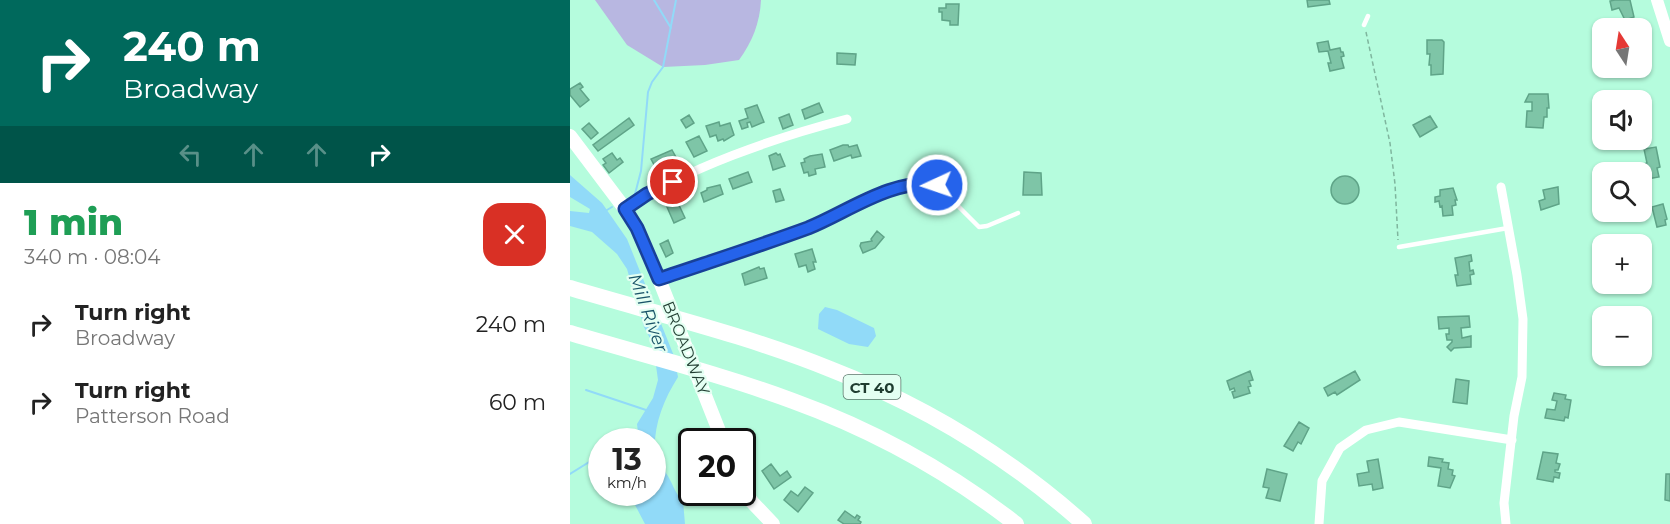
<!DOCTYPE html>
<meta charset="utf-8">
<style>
body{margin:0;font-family:Montserrat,sans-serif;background:#f6f6f6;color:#222;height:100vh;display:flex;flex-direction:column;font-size:22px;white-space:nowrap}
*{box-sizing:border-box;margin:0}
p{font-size:20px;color:#767676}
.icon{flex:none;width:33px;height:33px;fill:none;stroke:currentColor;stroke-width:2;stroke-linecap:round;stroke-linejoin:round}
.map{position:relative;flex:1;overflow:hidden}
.sheet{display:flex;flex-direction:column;background:#fff;width:570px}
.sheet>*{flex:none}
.banner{background:#00695c;color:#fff;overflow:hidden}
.needle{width:39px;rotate:348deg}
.buttons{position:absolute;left:1022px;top:18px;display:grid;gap:12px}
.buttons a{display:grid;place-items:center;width:60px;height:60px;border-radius:12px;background:#fff;box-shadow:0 2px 4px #0004;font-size:30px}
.speed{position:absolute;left:18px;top:428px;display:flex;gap:12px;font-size:30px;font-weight:700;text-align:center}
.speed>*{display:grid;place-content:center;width:78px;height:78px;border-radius:50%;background:#fff;box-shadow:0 2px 4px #0004;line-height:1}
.speed small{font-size:15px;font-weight:400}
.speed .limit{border:3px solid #111;border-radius:9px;background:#fff;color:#111}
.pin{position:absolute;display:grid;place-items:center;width:51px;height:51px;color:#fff;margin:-26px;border:3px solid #fff;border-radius:50%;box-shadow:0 2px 6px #0007}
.me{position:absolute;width:66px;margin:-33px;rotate:267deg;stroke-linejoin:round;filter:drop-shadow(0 0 4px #0008)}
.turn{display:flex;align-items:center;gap:21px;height:126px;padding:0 24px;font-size:27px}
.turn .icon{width:78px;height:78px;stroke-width:2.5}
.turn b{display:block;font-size:42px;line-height:51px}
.lanes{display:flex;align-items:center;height:57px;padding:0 24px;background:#0003;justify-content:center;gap:30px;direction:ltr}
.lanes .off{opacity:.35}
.round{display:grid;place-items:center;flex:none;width:63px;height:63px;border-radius:18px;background:#f6f6f6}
.headline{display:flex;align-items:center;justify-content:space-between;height:102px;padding:0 24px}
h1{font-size:36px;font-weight:800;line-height:45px;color:#1e9e55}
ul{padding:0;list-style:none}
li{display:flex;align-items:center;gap:18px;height:78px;padding:0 24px}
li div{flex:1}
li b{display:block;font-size:22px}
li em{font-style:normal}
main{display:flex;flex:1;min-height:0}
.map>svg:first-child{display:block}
.green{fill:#b8b7e1}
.water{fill:#91daf8}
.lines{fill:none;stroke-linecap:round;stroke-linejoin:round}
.stream{stroke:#91daf8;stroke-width:2}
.building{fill:#7ec5a7;stroke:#5fa488;stroke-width:1.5}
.path{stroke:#7fb69e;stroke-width:1.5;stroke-dasharray:4.5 3;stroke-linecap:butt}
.service{stroke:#fff;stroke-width:4.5}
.minor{stroke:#fff;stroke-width:9}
.tertiary{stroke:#fff;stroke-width:12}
.secondary{stroke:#fff;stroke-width:14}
.motorway{stroke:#fff;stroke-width:16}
.route-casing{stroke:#184099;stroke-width:15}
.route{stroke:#2563eb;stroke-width:10}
.labels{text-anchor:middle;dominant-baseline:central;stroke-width:4.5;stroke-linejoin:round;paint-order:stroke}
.shield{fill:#e3fff2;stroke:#5a766a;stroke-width:1.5}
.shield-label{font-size:15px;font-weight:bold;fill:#1f3c30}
.street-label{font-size:16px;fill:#1f3c30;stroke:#e3fff2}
.water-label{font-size:18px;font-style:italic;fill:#195368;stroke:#e3fff2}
</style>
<main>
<section class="sheet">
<div class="banner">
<div class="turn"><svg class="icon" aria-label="right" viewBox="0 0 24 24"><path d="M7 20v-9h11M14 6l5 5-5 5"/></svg><div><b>240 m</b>Broadway</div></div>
<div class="lanes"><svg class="icon off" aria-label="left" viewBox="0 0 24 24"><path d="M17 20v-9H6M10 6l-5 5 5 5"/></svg><svg class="icon off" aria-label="ahead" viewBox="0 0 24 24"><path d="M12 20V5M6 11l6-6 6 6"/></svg><svg class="icon off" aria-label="ahead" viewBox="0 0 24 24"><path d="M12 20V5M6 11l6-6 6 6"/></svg><svg class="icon" aria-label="right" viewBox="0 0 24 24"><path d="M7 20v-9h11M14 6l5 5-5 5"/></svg></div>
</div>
<div class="headline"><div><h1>1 min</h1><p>340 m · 08:04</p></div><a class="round" style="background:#d93025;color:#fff"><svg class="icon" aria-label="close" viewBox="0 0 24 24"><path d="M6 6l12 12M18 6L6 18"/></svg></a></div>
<ul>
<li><svg class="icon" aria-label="right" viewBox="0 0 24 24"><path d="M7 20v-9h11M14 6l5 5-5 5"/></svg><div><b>Turn right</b><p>Broadway</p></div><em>240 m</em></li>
<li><svg class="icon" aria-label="right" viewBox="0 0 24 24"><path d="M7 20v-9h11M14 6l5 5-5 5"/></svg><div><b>Turn right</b><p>Patterson Road</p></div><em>60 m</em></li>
</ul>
</section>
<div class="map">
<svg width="1100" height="524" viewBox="0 0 1100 524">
<rect width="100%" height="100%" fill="#b5fcdd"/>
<path class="green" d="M25 0H191C190 23 182 42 169 60L135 65 93 67 57 45Z"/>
<path class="water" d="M0 175 32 203 57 239 104 356 108 377C91 404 81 432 86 464 103 475 100 488 113 501L115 524H75L64 503 56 492H82V441H69L67 424 83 398 88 380 83 344 74 327 57 269 47 254 22 232 0 226V211L19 213 20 209 0 197Z
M255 307 267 310 304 328 306 336 298 347 279 344 248 329 249 314Z"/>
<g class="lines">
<path class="stream" d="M84 0 101 28
M65 194 71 171 78 92 82 82 93 67 106 0
M37 210 42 207
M16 390 79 411
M0 474 32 454"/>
</g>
<path class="building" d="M737 0H759L760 4 738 7Z
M1045 0H1060L1064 17 1055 20 1049 8 1042 10 1040 1Z
M376 4H389L388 25H380V21L372 20V12H369V8H376Z
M857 40H872L874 42 873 74 861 75V65H859L860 54H857Z
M758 41 760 50 770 48 771 52H773L774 56 771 57 774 68 760 71 758 63H761L758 51 749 52 747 43Z
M267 53 286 54 285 65 267 64Z
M10 83 13 87 10 89 19 100 10 107 0 95V89Z
M959 94H978L979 108H977V117H974L973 128 956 127 957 111H962V102H955Z
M249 103 253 112 235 119 232 110Z
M187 105 194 122 182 127 180 122 177 123 178 127 172 129 169 121 178 118 175 109Z
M219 114 223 125 213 129 209 118Z
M119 115 124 123 116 128 111 120Z
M860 116 867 127 850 137 843 125Z
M59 118 64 125 28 151 23 145Z
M149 122 150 126 160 123 164 135 154 141 153 139 148 141 146 135 140 137 136 126Z
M19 123 28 133 21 139 12 129Z
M129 136 137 151 124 157 116 142Z
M273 145H278L279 147 287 145 291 156 282 158 281 155 264 161 260 150Z
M1086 147 1090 167 1087 168 1089 177 1071 180 1072 174 1070 165 1077 163 1074 149Z
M102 150 107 159 87 170 81 159Z
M42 153 47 160 50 158 53 162 39 173 33 165 36 163 33 159Z
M206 153 208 155 210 154 215 166 203 170 199 156Z
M252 154 255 167 245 169 246 174 239 176 238 172 234 173 231 163 235 162 234 159 240 156Z
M178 172 182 182 163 189 159 179Z
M454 172 471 173 472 195H453Z
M761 190a14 14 0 1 1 28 0a14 14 0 1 1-28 0Z
M150 185 153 194 134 202 131 193 137 190V188Z
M988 187 989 204 971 210 969 201 975 199 973 190Z
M883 188 887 200H885L886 205 882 206 883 215 873 216 872 206 870 207 869 201 865 202V197L870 196V190Z
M210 189 214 200 206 202 203 191Z
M108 203 115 218 104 223 97 207Z
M1093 204 1097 219 1095 220 1096 225 1087 227 1082 207Z
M307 231 314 237 305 248 293 253 290 246 291 243 302 241 301 239Z
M98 240 103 253 96 257 90 244Z
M242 249 246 262H243L245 269 238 272 236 265 229 267 225 254Z
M901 255 902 261 899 262 900 271 903 270 904 274 900 275 901 284 887 286 885 275H888L885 258Z
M189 267 190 269 194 268 197 278 175 285 172 274Z
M899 316 900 327 891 328 892 338 901 336V347L884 348 881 351 877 347 882 342V340H877L876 334H879V328L869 329 868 317Z
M680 371 683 380 679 381 681 386 678 387 680 393 664 398 662 392 665 391 664 388 660 390 657 381Z
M785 371 790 380 767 395 765 392 758 396 754 388Z
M886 379 899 381 897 404 883 402Z
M984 393 996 395 995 399 1001 400 998 418 995 417 994 421 975 418 977 409 985 410 987 401 982 400Z
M729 422 739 428 731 444 728 442 723 451 714 446Z
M973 452 988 454 986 463 990 464 988 470H985V472L990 473 989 478 984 477 983 482 967 479Z
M859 457 873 459 872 462 879 463 878 469 883 470 882 475 885 476 880 488 868 486 871 468 858 466Z
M808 459 813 488 803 490 802 484 789 486 787 474 799 472 797 461Z
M201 464 210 476 217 471 221 477 204 489 192 471Z
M697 469 717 474 710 501 696 498 699 488 693 487Z
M1096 474H1100V501L1095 500Z
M235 487 243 493 228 512 214 500 221 491 228 496Z
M275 511 285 518 287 515 290 517 288 520 291 522 290 524H274L268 520Z"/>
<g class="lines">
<path class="path" d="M796 32 820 143 825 184 828 240"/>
<path class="service" d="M794 25 798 16
M829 247 938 228
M92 278 237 228 268 215 302 198 344 185 356 183 367 185 409 227 417 226 448 213"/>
<path class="minor" d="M931 187 947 275 953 319 952 377 944 416 934 503 936 524
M55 209C116 168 207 137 277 119
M749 524 752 481 770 448 796 430 829 422 942 440"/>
<path class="tertiary" d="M1087 0 1100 41"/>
<path class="secondary" d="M0 136 55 209 67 228 89 279 153 441
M172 487 182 502 203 524"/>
<path class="motorway" d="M0 288C87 314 176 335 260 369 353 405 440 458 514 524
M0 333C74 355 150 374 223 401 303 430 379 472 446 524"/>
</g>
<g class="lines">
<defs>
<path id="route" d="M103 182 77 194 55 209 67 228 89 279C139 262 189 246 238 228 278 212 322 178 367 185"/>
</defs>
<use href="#route" class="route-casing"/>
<use href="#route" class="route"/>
</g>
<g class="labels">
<rect class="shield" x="273.5" y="375" width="57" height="24" rx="4.5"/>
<g class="shield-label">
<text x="302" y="387">CT 40</text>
</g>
<g class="street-label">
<text transform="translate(116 348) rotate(68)">BROADWAY</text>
</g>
<g class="water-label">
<text transform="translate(78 313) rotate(70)">Mill River</text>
</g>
</g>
</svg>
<div class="buttons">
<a><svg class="needle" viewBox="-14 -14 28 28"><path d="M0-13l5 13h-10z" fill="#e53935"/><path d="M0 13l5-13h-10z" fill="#767676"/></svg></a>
<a><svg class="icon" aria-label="sound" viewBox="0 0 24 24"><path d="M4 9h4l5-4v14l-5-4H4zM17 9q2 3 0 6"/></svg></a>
<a><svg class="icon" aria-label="search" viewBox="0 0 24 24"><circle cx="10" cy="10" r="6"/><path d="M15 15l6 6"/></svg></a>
<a>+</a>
<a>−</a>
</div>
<div class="speed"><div>13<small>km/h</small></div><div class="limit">20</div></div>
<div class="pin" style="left:103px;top:182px;background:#d93025"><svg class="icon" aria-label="arrive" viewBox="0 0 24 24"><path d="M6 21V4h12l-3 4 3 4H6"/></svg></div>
<svg class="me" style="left:367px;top:185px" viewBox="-20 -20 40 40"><circle r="17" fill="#2563eb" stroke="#fff" stroke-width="3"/><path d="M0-11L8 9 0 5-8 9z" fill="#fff"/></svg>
</div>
</main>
